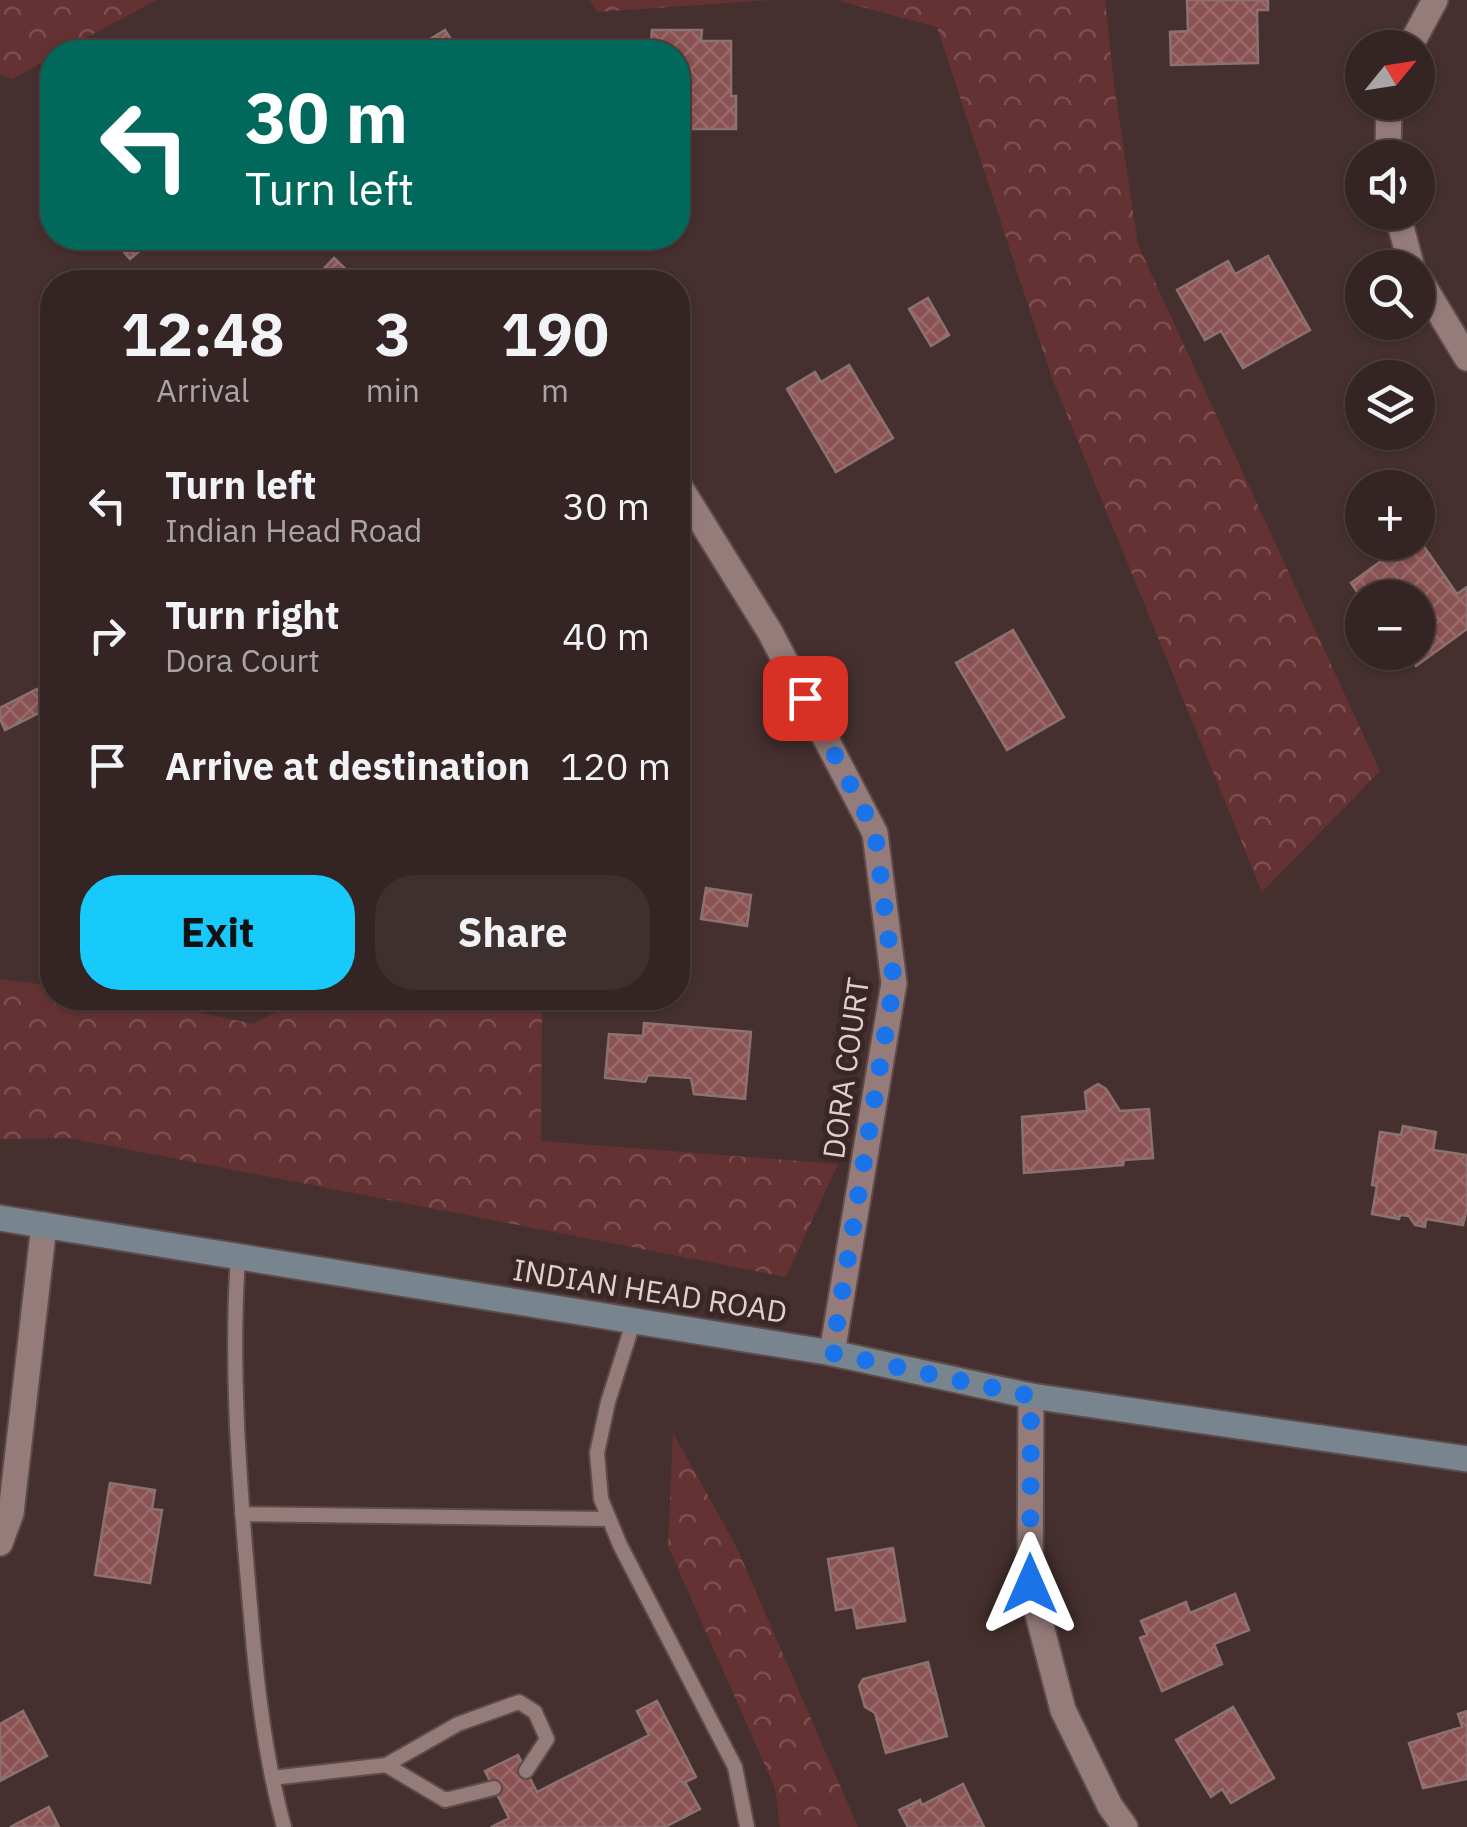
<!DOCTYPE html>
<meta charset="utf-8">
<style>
body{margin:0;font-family:"IBM Plex Sans",sans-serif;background:#3f3030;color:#f1f3f6;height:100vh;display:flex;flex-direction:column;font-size:38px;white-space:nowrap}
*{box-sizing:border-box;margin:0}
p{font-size:32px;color:#a9a4a6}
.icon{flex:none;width:55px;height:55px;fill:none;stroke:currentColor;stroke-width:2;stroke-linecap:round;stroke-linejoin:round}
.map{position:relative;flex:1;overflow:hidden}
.sheet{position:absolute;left:40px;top:270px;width:650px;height:740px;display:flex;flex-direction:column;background:#342423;border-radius:40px;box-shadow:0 2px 8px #0004,0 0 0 2px #4e4141}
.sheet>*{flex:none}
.top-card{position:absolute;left:40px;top:40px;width:650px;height:210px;border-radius:40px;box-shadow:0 2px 8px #0004,0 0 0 2px #4e4141;background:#00695c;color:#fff;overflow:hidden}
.needle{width:65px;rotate:60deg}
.tools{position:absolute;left:1345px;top:30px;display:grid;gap:20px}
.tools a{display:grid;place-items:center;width:90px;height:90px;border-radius:50%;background:#342423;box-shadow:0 2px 8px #0004,0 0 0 2px #4e4141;font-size:50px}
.pin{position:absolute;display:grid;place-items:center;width:85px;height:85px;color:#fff;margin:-42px;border-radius:20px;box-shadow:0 5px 15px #0006}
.me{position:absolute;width:110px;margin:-55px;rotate:0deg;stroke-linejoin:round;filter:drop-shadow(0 0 8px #0008)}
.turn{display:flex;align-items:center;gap:35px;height:210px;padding:0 40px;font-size:45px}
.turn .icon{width:130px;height:130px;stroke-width:2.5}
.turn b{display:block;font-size:70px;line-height:85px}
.eta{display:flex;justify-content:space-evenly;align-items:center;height:170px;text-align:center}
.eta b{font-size:60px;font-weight:700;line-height:70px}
.button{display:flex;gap:20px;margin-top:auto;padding:20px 40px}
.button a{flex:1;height:115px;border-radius:40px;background:#17cafb;color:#111;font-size:40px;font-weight:700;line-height:115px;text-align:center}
.button a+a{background:#3f3030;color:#f1f3f6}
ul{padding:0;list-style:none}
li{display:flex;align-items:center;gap:30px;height:130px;padding:0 40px}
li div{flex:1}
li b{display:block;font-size:38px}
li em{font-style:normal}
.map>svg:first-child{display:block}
.forest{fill:url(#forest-crowns)}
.building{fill:url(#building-cross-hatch);stroke:#8b7271;stroke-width:2.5}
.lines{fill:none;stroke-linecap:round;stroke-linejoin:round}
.lane-casing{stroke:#5d4c4b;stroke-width:18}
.street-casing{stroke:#5d4c4b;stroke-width:29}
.secondary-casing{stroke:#5d4c4b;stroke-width:29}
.lane{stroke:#957c7b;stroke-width:14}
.street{stroke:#957c7b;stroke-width:25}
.secondary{stroke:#78858e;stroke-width:25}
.route{stroke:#1a73e8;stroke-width:18;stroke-dasharray:0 32.4}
.labels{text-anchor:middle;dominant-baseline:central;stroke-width:10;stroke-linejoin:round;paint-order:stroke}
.street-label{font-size:30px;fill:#ded0cf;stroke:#3b2626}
</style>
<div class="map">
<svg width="1467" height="1827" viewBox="0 0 1467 1827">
<defs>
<pattern id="forest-crowns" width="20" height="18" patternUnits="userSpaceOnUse" patternTransform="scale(2.5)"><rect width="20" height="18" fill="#653233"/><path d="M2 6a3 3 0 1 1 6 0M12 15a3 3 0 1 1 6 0" fill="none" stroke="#7b4f50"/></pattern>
<pattern id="building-cross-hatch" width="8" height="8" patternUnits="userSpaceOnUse" patternTransform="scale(2.5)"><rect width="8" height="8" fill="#8a5252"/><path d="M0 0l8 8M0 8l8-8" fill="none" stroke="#9a6a6a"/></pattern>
</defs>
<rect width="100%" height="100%" fill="#45302f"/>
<path class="forest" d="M0 0H156L60 52H52V57L12 79 0 74Z
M590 0H770L597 12Z
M836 0H1105L1114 84 1138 245 1380 771 1262 892 1052 378 937 27Z
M0 979 52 986V998H128L254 1024 301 998H550L542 1005 541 1141 838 1164 786 1277 69 1138 0 1139Z
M673 1433 736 1546 858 1827H780L775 1788 668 1546Z"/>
<path class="building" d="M1187 0H1268V10H1257L1258 63 1171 65 1170 32 1188 31Z
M445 30 459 52H409Z
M652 30H702L701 41H731V96H736V129H678V52H635V42H651Z
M123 238H143L148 244 130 259 116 243Z
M1268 256 1310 330 1243 368 1221 331 1205 340 1177 290 1228 261 1235 274Z
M334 258 359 282H311Z
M928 298 949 335 931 346 909 309Z
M849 365 893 438 836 472 787 389 815 372 821 382Z
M1418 538 1457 594 1467 587V629L1416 666 1407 652H1418V598L1362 599 1351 583 1407 542H1418Z
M1013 630 1064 717 1007 750 956 663Z
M37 689 47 709 5 730 0 719V708Z
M706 888 751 895 747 926 701 919Z
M644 1023 751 1032 745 1099 694 1094 691 1078 648 1075 645 1082 605 1078 609 1034 643 1036Z
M1098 1084 1106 1089 1120 1111 1149 1109 1153 1158 1124 1160 1123 1165 1024 1173 1022 1117 1087 1111 1085 1092Z
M1403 1126 1436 1132 1433 1150 1467 1155V1208L1463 1225 1426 1219 1425 1227 1415 1225 1409 1216 1400 1215 1399 1219 1372 1214 1377 1186 1372 1185 1380 1132 1401 1135Z
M110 1483 155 1490 152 1509 162 1510 150 1583 95 1575Z
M893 1548 905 1621 857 1628 853 1607 836 1610 828 1559Z
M1235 1594 1249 1630 1214 1644 1222 1664 1162 1691 1140 1638 1147 1635 1141 1621 1186 1602 1190 1613Z
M928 1662 947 1736 886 1753 875 1713 865 1707 859 1686 863 1679Z
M657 1701 696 1777 685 1782 700 1809 665 1827H491L509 1818 485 1771 518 1755 537 1792 649 1735 637 1711Z
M1233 1707 1274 1778 1231 1803 1222 1789 1211 1797 1176 1740Z
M23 1711 47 1756 0 1781V1724Z
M1467 1711V1779L1423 1788 1409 1743 1462 1727 1458 1714Z
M963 1784 984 1827H908L899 1810 920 1800 922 1805Z
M49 1807 59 1827H10Z"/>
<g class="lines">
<defs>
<path id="lane" d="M238 1256C231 1361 238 1465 247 1570 254 1656 261 1744 284 1827
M634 1320 608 1402 597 1453 601 1499 620 1545 735 1767 747 1827
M242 1514 608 1519
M386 1765 458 1724 519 1702 535 1712 547 1739 526 1771
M272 1778 386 1765 445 1800 494 1788"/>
<path id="street" d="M1409 48 1435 0
M1388 158 1389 102
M1397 212 1412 268
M1418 277 1467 358
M678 484 770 632 875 833 894 983 832 1353
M1031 1396 1030 1584 1063 1710 1110 1806 1125 1827
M0 1543 11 1513 44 1225"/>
<path id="secondary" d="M0 1218 832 1353 1031 1396 1467 1459"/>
</defs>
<use href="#lane" class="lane-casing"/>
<use href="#street" class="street-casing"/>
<use href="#secondary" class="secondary-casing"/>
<use href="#lane" class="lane"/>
<use href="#street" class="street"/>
<use href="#secondary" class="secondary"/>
</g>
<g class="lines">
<path class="route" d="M805 698 875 832 894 982 832 1353 1031 1396 1030 1584"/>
</g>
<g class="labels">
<g class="street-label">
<text transform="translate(845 1068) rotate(-82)">DORA COURT</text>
<text transform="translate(650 1290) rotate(9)">INDIAN HEAD ROAD</text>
</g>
</g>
</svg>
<div class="tools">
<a><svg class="needle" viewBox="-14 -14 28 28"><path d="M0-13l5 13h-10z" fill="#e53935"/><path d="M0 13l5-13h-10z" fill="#a9a4a6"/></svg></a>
<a><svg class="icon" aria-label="sound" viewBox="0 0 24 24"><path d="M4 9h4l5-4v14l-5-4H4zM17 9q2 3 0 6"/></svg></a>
<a><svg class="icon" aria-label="search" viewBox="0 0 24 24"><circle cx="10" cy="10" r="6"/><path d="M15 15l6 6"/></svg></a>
<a><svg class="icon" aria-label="layers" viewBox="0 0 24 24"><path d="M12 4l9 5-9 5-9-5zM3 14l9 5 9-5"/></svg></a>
<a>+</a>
<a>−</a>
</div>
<div class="pin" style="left:805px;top:698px;background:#d93025"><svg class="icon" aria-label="arrive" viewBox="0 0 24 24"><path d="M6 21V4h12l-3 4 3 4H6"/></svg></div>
<svg class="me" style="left:1030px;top:1584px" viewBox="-20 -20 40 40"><path d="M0-17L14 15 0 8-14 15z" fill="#1a73e8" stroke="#fff" stroke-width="4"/></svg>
<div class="top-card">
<div class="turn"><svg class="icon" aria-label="left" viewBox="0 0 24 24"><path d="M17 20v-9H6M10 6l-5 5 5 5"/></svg><div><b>30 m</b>Turn left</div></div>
</div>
<section class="sheet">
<div class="eta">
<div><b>12:48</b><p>Arrival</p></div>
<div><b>3</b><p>min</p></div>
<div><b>190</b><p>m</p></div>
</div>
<ul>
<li><svg class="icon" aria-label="left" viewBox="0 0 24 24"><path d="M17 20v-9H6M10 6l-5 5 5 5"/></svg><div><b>Turn left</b><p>Indian Head Road</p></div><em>30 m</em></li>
<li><svg class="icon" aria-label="right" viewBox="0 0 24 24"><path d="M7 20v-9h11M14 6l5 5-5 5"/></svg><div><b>Turn right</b><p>Dora Court</p></div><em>40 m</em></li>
<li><svg class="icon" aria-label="arrive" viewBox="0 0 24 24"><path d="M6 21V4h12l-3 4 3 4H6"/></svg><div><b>Arrive at destination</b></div><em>120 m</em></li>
</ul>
<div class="button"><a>Exit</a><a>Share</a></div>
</section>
</div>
